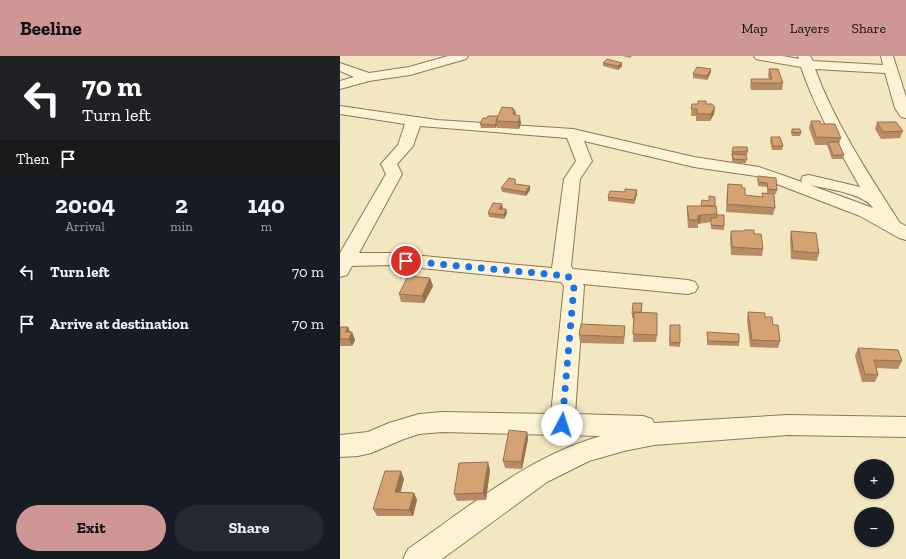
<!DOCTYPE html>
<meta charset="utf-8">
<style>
body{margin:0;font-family:"Zilla Slab",serif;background:#242831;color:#f1f3f6;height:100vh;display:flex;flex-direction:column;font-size:15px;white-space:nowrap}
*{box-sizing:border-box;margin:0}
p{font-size:13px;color:#9ea1a6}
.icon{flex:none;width:22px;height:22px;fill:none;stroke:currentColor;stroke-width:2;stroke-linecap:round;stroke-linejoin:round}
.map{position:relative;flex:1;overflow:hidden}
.details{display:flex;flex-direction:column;background:#171b24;width:340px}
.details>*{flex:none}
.top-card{background:#202124;color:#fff;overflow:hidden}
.fabs{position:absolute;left:514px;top:403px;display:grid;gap:8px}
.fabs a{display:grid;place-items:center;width:40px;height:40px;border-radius:50%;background:#171b24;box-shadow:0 1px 3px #0004;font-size:20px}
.pin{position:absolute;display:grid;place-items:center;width:34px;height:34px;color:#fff;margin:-17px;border:2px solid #fff;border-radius:50%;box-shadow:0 1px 4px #0007}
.me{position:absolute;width:44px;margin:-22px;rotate:5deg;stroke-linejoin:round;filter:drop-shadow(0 0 3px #0008)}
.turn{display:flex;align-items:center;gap:14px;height:84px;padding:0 16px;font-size:18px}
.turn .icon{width:52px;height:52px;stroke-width:2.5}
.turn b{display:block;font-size:28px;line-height:34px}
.then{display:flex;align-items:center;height:38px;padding:0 16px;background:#0003;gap:8px;font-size:15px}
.eta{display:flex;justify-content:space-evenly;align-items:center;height:68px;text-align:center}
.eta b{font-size:24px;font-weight:700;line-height:28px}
.action{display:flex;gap:8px;margin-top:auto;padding:8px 16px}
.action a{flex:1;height:46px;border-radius:24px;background:#ce9795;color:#111;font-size:16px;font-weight:700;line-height:46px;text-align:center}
.action a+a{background:#242831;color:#f1f3f6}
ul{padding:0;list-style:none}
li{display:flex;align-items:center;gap:12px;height:52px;padding:0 16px}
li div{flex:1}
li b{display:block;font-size:15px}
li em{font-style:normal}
header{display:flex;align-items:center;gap:24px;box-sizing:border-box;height:56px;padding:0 20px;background:#ce9795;color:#111}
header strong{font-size:19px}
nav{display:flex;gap:22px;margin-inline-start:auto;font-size:14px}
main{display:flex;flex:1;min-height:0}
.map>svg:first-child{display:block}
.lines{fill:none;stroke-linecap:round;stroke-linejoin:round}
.street-casing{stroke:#8e7856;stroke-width:2}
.street{fill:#fcf3d5;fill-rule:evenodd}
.wall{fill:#b78b63}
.shaded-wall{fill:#957150}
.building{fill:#d5a273;stroke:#957150}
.route{stroke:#1a73e8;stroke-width:7;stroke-dasharray:0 12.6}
</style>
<header>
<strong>Beeline</strong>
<nav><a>Map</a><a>Layers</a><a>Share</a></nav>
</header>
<main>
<section class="details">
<div class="top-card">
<div class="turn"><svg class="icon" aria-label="left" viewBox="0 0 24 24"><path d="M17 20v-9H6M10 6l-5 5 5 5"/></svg><div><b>70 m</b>Turn left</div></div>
<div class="then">Then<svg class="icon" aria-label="arrive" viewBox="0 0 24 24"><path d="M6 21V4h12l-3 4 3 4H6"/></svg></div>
</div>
<div class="eta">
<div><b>20:04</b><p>Arrival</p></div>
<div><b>2</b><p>min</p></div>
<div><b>140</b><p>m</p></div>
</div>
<ul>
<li><svg class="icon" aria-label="left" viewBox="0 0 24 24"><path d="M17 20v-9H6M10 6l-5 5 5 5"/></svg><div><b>Turn left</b></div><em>70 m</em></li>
<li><svg class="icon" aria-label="arrive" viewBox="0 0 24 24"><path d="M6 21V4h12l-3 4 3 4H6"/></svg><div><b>Arrive at destination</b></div><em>70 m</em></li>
</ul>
<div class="action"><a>Exit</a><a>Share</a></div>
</section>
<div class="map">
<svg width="566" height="503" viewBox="0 0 566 503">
<rect width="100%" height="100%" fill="#f3e7c1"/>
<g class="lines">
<defs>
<path id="street" d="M108 0H128L126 3 70 19 29 25 0 33V25L14 21 0 15V7L29 17 69 11Z
M414 0H443L459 3 458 0H470L473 5 543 9 541 0H553L566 41V62L561 61 555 52 545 17 475 13C495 67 529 119 560 167L566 170V184L559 182 520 160 416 120 354 111 244 85 252 105 240 123 231 210 233 213 348 224 355 226 358 231 355 236 348 238 243 228 244 230 235 358 303 360 312 363 314 367 448 359 566 361V381L448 379 314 389 284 395 249 405 207 426 102 503H63L68 493C129 451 189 400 261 380L102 376 79 378 64 383 31 397 18 400 0 401V379L28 376 49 367 79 358 102 356 211 358 224 230 221 226 51 209 12 210 7 219 0 221V197L46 118 41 108 58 89 65 68 0 58V50L97 64 233 73 354 101 419 111 462 126 461 124 463 120 469 119 520 131C498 92 475 53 461 11L420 4 416 3ZM80 70 227 82 236 105 224 123 212 212 51 197H19L62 118 57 108 73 90ZM470 129C487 133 524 137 533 152Z"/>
</defs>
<use href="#street" class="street-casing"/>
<use href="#street" class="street"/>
</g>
<path class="wall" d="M283 0H292L290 2Z
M263 7 282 10 278 14 263 10Z
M429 13 443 27 442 34H411L410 30 411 23H429L428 20Z
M371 16 367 24 353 22V18Z
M352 48H366L375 51 374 58 370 65H356V60H351Z
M173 52 174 54H175L176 59 181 67 179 73 157 72V69L156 72H141L140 68 147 62 158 60Z
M471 65 481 68 501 82 499 88 504 99 503 103H492L487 89H475L469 72Z
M537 66 563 75 560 82 541 83 535 73Z
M452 73 461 77 460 80H452L451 77Z
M431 81 443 90 442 94H432L430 85Z
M408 95 407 99H406V107H392V99H391L392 96Z
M418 120 437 134 436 138 427 137V131L418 130Z
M175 123 176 128 190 130V134L186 140 162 136 161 132Z
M388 128 402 132 405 139 422 141V137L435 152 433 159 386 156 387 135Z
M297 134V138L294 148 268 145V141L285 136Z
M369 145 375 150 377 159 384 170V174L371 173V166L358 168V172H348L347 158V150H361Z
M163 152 162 153H166L167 157 164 163 149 161 148 157Z
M391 175 414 178 423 193 422 200 391 199 390 182Z
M451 175 479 197 477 205 451 203 450 183Z
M90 222 93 230 84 247 61 246 59 238Z
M302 247V257L317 279 316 286H293L294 262H292V258Z
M408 256 425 261 433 269 440 285 438 292 410 291 407 264Z
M285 270 284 288 240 287 239 279Z
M0 271H8L10 276H12L15 284 12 290H0Z
M330 273 340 287V291L329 290Z
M367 276 399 286V290L367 289Z
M518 292 562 305 558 313 536 312 538 319 535 326H522L515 300Z
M187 376 188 383 182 413 165 412 163 405Z
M150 414 146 444 117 445 114 438Z
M64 423 60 436 74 437 77 444 73 460H37L33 453Z"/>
<path class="shaded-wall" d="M282 7V10L278 14V10Z
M371 13V16L367 24V20Z
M375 51 374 58 370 65 371 58Z
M173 52 174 56 175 54 176 61 174 65 172 54Z
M180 60 181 67 179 73 178 66Z
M156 66 157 69 156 72 155 69Z
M190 130V134L186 140 185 136Z
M297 134V138L294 148V144Z
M162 148 163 152 160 157 159 153Z
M166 153 167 157 164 163V159Z
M361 159 360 167 358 168V160Z
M90 222 93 230 84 247 82 240Z
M8 271 11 278 12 276 15 284 12 290 5 276Z
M187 376 188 383 182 413 181 406Z
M148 406 150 414 146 444 143 437Z
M61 415 64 423 59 443 55 436Z
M74 437 77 444 73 460 69 454Z"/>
<path class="building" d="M267 3 282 7 278 10 263 7Z
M357 11 371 13 367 20 353 18Z
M429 13H438L443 27H412L411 23H432Z
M358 45H366V48H372L375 51 371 58H357V53H351L352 48H358Z
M162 51 173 52 172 54H175L173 58 180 60 178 66 156 65Z
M148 60H158L155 69 140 68 143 62H147Z
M471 65H480L481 68H495L501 82 476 81Z
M537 66H556L563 75 543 76Z
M452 73H460L461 77 452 76Z
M431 81H440L443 90H433Z
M488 86H498L504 99H493Z
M393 91H407L408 95 392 96Z
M392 98 406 99 407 104 393 103Z
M418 120 436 122 437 134 428 133 427 127 418 126Z
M169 122 175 123V128L190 130 185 136 161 132Z
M388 128 402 129V132H405V139L423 141 422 137 434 138 435 152 387 148Z
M285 133 297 134 294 144 268 141 270 135 285 136Z
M369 140 375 141V150H361L362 144 369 145Z
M153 147 162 148 159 153H166L164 159 148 157Z
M347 150H376L377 158 361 159 358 160V164H349Z
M377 159H384V170L371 169V162H377Z
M404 174H414V178H421L423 193 392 191 391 175H404Z
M451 175 476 177 479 197 453 195Z
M68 220 90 222 82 240 59 238Z
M293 247H302L301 257 294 256V258H292Z
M294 256 317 257V279L293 278Z
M408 256 425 257V261H432L433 269H438L440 285 412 284Z
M241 268 285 270 284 281 239 279Z
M330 269H340V287L330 286Z
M0 271H8L5 276H12L9 283H0Z
M367 276 399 278V286L368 285Z
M518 292 558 294 562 305 534 304 538 319 525 318Z
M169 374 187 376 181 406 163 405Z
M148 406 143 437 114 438 119 407Z
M45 415H61L55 436 74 437 69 454 33 453Z"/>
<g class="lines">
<path class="route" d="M66 205 228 220 234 230 222 369"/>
</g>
</svg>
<div class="fabs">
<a>+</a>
<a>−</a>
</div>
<div class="pin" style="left:66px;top:205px;background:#d93025"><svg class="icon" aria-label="arrive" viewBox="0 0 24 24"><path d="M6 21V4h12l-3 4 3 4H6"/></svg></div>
<svg class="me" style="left:222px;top:369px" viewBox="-20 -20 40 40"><circle r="19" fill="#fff"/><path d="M0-13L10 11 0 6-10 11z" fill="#1a73e8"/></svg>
</div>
</main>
